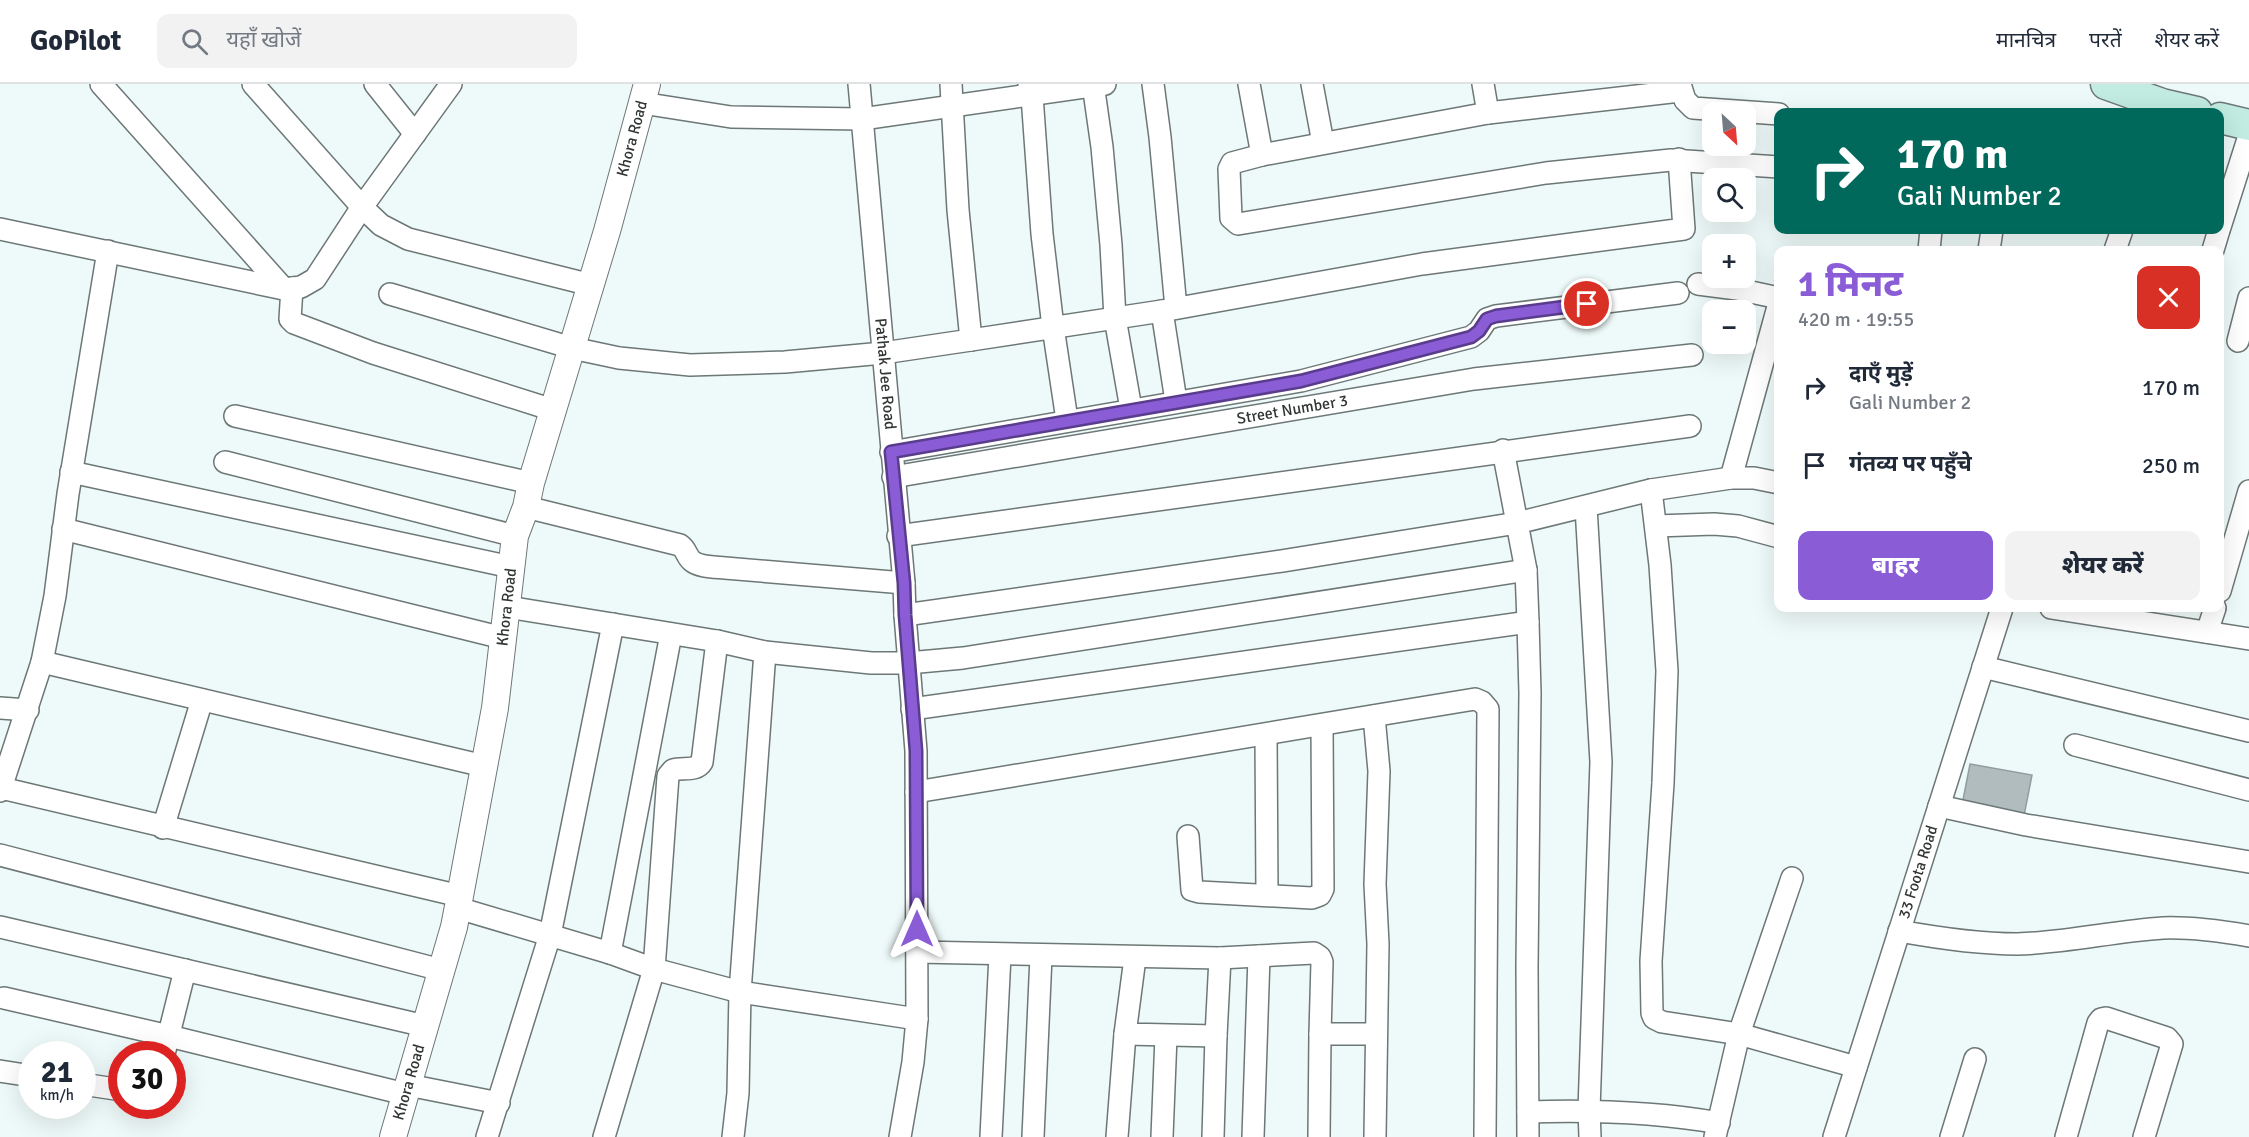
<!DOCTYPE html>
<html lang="hi">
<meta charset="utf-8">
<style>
body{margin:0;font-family:Signika,"Noto Sans Devanagari",sans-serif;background:#f2f2f3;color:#1f2937;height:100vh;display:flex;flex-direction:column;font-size:22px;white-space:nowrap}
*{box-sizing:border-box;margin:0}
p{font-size:20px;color:#747a83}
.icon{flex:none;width:33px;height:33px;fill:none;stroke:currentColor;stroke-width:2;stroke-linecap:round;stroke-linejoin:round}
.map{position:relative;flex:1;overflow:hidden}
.details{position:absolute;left:1774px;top:162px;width:450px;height:366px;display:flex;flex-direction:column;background:#fff;border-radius:12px;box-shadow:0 6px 24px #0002}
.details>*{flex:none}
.top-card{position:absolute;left:1774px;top:24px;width:450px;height:126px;border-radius:12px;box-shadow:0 6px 24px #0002;background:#00695c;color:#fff;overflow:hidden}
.needle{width:39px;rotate:154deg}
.tools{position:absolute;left:1702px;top:18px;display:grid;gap:12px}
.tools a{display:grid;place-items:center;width:54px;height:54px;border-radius:12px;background:#fff;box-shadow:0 6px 24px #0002;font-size:30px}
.speed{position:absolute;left:18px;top:957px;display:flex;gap:12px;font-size:30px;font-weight:700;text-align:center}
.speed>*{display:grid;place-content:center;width:78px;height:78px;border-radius:50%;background:#fff;box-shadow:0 6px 24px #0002;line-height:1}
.speed small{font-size:15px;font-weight:400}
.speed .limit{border:9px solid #d22;background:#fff;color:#111}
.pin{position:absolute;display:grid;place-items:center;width:51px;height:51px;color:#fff;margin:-26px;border:3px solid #fff;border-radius:50%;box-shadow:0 2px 6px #0007}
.me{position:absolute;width:66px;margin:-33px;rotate:0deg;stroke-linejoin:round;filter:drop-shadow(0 0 4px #0008)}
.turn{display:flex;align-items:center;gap:21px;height:126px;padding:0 24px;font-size:27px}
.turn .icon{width:78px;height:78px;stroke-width:2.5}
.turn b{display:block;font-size:42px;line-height:51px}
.round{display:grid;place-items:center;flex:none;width:63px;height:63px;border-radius:12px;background:#f2f2f3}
.head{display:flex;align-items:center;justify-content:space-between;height:102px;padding:0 24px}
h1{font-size:36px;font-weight:800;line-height:45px;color:#8a5dd7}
.action{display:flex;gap:12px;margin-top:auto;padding:12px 24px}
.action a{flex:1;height:69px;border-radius:12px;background:#8a5dd7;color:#fff;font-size:24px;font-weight:800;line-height:69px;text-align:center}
.action a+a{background:#f2f2f3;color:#1f2937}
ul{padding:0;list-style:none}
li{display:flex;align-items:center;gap:18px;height:78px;padding:0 24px}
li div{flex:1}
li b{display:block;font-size:22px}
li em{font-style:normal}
header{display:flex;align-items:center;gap:36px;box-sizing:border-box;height:84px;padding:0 30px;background:#fff;border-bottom:2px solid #e0e1e3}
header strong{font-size:28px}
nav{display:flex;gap:33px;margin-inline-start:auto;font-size:21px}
.search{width:420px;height:54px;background:#f2f2f3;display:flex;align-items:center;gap:15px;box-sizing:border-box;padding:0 21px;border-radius:12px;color:#747a83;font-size:22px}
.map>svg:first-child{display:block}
.building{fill:#b1bcbf;stroke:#929da0;stroke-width:1.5}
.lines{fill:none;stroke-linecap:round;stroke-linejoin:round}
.minor-casing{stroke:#6c7776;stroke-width:24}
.tertiary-casing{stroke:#6c7776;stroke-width:28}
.secondary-casing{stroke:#6c7776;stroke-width:33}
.minor{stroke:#fff;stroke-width:21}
.tertiary{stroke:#fff;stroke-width:26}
.secondary{stroke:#c2ece1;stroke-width:30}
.route-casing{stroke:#5a3c8c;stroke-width:15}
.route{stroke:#8a5dd7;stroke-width:10}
.labels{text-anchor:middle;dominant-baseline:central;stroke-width:4.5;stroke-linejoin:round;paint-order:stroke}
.street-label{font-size:16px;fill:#313635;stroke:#fff}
</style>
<header>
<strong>GoPilot</strong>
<div class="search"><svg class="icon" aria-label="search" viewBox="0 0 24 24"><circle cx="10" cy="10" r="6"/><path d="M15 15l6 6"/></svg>यहाँ खोजें</div>
<nav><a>मानचित्र</a><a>परतें</a><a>शेयर करें</a></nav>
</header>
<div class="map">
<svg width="2249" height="1053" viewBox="0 0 2249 1053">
<rect width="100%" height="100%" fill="#eefaf9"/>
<path class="building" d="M1970 680 2032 691 2024 732 1962 721Z"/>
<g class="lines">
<defs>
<g id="minor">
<path d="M101 0 284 205 301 203 315 195 362 123 451 0"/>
<path d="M253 0 362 123 381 141 408 155 591 201"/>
<path d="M375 0 415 50"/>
<path id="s1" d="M859 0 904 499 905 531 916 667 917 935 913 978 900 1053"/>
<path d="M951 0 958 126 971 256"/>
<path d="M1029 0 1032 12 1042 150 1053 243 1067 336"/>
<path d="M1093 0 1102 63 1111 161 1115 234 1131 325"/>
<path d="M1153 0 1160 53 1176 224"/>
<path d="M1249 0 1262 71 1488 29 1680 7"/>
<path d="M1312 0 1323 59"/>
<path d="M1483 0 1488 29"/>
<path d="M1680 0 1685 16 1693 24 1779 30"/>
<path d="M642 19 731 33 862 35 1105 0"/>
<path d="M1262 71 1232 79 1229 85 1231 134 1238 140 1546 89 1671 76 1779 83"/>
<path d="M2220 143 2249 52"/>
<path d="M0 145 284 205"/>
<path d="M1929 166 1931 146"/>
<path d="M1989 166 1992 146"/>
<path d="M2115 166 2122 146"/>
<path d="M2213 166 2219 146"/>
<path d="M1698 200 1737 205 1779 214"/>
<path d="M292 204 290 235 294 239 373 269 553 326"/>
<path d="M390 210 572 264 619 274 690 281 785 278 883 269 971 256 1162 227 1422 180 1684 145 1679 75"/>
<path d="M1162 227 1176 317"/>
<path d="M2238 257 2249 214"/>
<path d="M235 332 531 399"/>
<path d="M1503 366 1526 486 1528 538 1530 609 1527 883 1528 1053"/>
<path d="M891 368 1301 297 1471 253 1479 247 1487 235 1496 232 1678 209"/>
<path d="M225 378 515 452"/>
<path d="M71 388 511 483"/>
<path id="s2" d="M893 393 1474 295 1692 271"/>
<path d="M1731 394 1779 219"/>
<path d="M1651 406 1660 481 1667 587 1663 699 1651 877 1652 929 1654 934 1662 938 1739 950 1856 983"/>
<path d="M526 423 680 461C687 466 686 472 692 477 699 483 715 483 725 484L904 499"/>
<path d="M1586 423 1601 678 1589 1026 1590 1053"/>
<path d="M1656 442 1714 440 1738 442 1779 453"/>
<path d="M63 445 503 554"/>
<path d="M898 452 1690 342"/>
<path d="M2220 507 2249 407"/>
<path d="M508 523 717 557 765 568 871 579H908L963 574 1526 486"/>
<path d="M2051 524 2249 555"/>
<path d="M905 531 1282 477 1517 439 1651 406 1731 394H1754L1779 399"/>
<path d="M2207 548 2215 524"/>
<path d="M42 578 484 682"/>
<path d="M1983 583 2249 647"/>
<path d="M0 624 28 626"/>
<path d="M912 625 1528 538"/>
<path d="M1374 632 1379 687 1375 800 1378 860 1375 1053"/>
<path d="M1266 651 1267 810"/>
<path d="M2075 661 2249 706"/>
<path d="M1 704 460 812"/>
<path d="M0 707 42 578 55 512 68 410 108 167"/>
<path d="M916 708 1408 626 1475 615 1482 618 1488 625 1485 1053"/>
<path d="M1939 722 2026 741 2249 778"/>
<path d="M163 744 202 616"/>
<path d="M1188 752 1192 806 1199 808 1312 814 1320 811 1323 805 1322 641"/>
<path d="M0 771 441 886"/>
<path d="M458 824 610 869 654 885 740 908 917 935"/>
<path d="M0 843 425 942"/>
<path d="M1899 847C1938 854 1978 860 2017 860 2066 859 2114 847 2163 844 2192 843 2220 847 2249 852"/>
<path d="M917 868 1220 874 1314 869 1320 873 1322 878 1320 950H1376"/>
<path d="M610 869 671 550"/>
<path d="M1135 874 1125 950 1216 952 1220 874"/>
<path d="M4 914 169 952 405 1010"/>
<path d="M164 970 185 886"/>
<path d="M0 987 32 992"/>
<path d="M82 1000 122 1006"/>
<path d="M408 1001 499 1019"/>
<path d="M1528 1028C1592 1026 1656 1028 1719 1039"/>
<path d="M487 1053 550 851 613 540"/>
<path d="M604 1053 654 885 668 692 673 686C683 683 696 688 702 678L717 557"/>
<path d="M733 1053 738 1009 740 908 765 568"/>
<path d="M991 1053 1000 871"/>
<path d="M1033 1053 1041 872"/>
<path d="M1117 1053 1125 950"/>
<path d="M1162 1053 1166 952"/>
<path d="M1213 1053 1216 952"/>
<path d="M1253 1053 1259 872"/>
<path d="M1319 1053 1320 950"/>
<path d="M1715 1053 1739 950 1792 794"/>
<path id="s3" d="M1834 1053 2002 524"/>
<path d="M1951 1053 1975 975"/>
<path d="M2066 1053 2098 939 2101 935 2106 934 2167 954 2172 960 2144 1053"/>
</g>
<g id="tertiary">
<path id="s4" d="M393 1053 454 843 460 812 495 624 515 452 526 423 531 399 607 147 647 0"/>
</g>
<path id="secondary" d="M2106 0 2162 20 2197 28
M2220 34 2249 41"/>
</defs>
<use href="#minor" class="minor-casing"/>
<use href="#tertiary" class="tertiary-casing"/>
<use href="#secondary" class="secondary-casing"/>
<use href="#minor" class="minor"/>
<use href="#tertiary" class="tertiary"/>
<use href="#secondary" class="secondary"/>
</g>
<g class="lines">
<defs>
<path id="route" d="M917 845 916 667 905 531 904 499 891 368 1301 297 1471 253 1479 247 1487 235 1496 232 1587 220"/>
</defs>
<use href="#route" class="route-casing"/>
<use href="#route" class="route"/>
</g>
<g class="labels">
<g class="street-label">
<text stroke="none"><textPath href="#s4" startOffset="1029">Khora Road</textPath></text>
<text stroke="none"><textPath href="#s1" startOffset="291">Pathak Jee Road</textPath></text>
<text stroke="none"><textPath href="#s2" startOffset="405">Street Number 3</textPath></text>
<text stroke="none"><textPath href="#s4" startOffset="543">Khora Road</textPath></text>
<text stroke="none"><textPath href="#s3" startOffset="278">33 Foota Road</textPath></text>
<text stroke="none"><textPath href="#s4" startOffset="57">Khora Road</textPath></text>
</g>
</g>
</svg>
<div class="tools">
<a><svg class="needle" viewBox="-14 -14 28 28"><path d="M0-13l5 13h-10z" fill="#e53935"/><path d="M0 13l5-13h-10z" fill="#747a83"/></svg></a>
<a><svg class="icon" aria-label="search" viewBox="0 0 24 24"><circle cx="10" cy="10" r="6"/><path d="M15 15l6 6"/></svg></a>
<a>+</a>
<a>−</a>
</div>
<div class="speed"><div>21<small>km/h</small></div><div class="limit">30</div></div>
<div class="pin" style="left:1587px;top:220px;background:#d93025"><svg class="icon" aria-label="arrive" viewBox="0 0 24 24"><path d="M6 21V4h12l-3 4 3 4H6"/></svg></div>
<svg class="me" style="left:917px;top:845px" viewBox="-20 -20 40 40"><path d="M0-17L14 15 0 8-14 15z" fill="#8a5dd7" stroke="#fff" stroke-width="4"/></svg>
<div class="top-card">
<div class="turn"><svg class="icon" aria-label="right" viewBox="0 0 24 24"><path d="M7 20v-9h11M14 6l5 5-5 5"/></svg><div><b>170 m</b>Gali Number 2</div></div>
</div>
<section class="details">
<div class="head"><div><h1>1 मिनट</h1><p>420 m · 19:55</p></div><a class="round" style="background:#d93025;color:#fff"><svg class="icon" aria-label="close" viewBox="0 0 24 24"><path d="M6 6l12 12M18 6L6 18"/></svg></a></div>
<ul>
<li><svg class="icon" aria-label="right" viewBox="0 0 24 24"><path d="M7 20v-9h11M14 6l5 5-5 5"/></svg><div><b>दाएँ मुड़ें</b><p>Gali Number 2</p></div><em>170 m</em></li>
<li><svg class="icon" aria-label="arrive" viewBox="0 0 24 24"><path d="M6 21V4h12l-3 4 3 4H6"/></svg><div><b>गंतव्य पर पहुँचे</b></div><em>250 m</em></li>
</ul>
<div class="action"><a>बाहर</a><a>शेयर करें</a></div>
</section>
</div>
